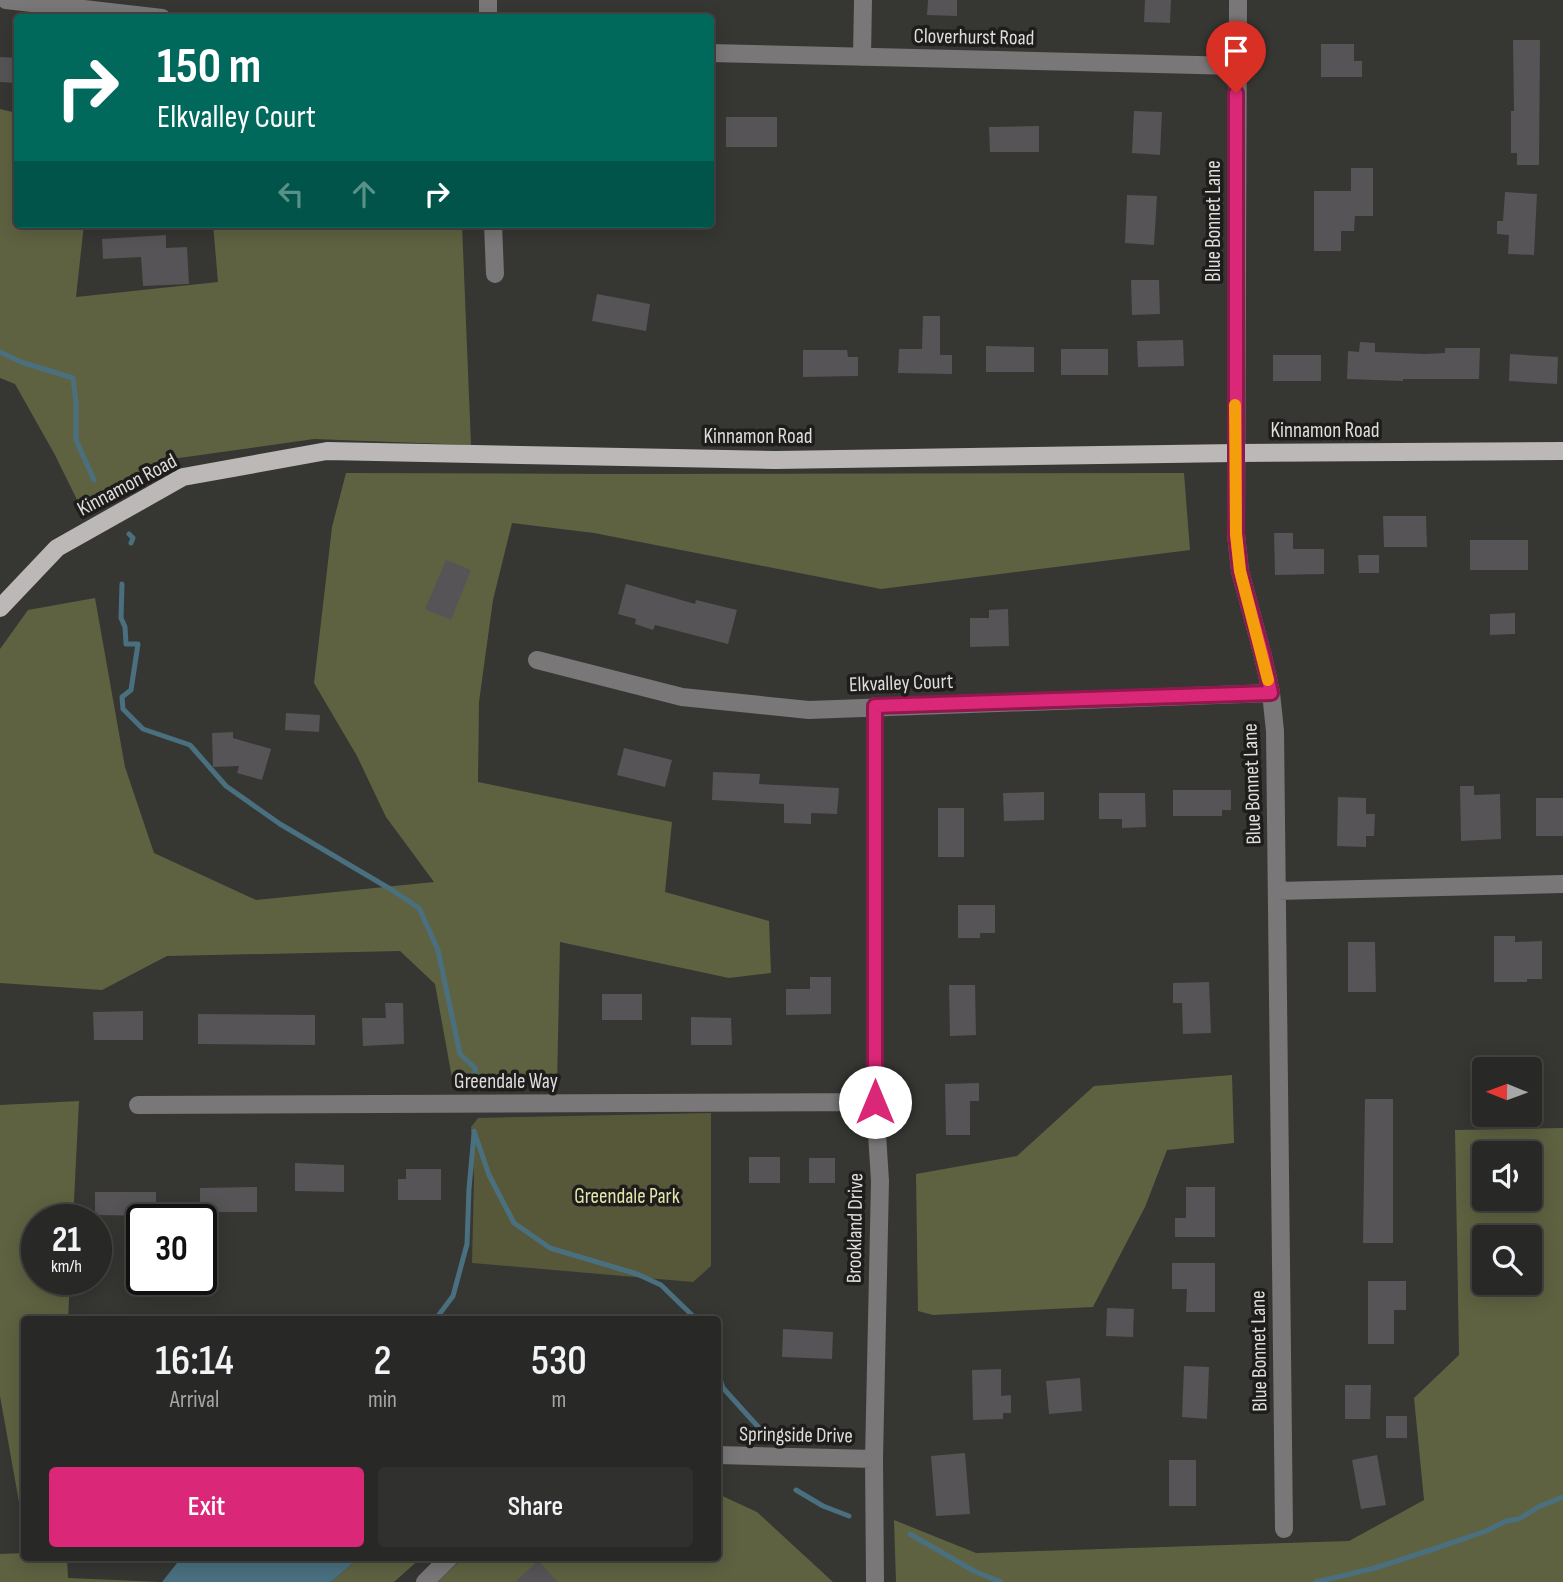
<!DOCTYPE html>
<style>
body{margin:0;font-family:"Sofia Sans Condensed",sans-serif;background:#30302e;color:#f1f3f6;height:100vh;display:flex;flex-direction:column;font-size:26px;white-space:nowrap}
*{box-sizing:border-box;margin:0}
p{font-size:23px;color:#a5a6a7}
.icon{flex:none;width:38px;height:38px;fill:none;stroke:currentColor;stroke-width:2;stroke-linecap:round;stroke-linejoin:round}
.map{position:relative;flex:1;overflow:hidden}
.sheet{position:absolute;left:21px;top:1316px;width:700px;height:245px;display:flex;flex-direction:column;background:#282826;border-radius:7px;box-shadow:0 4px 18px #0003,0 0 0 2px #444443}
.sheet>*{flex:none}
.top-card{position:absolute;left:14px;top:14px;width:700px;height:214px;border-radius:7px;box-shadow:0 4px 18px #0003,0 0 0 2px #444443;background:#00695c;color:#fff;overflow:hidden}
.needle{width:46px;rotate:271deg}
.buttons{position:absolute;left:1472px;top:1057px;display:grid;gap:14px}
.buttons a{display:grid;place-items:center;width:70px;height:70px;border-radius:7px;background:#282826;box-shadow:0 4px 18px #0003,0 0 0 2px #444443;font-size:35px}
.speed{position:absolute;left:21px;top:1204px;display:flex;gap:14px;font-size:35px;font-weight:700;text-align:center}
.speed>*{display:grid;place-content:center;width:91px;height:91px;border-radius:50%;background:#282826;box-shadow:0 4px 18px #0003,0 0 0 2px #444443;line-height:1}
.speed small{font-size:18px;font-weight:400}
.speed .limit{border:4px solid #111;border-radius:10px;background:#fff;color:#111}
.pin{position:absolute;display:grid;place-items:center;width:60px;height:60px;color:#fff;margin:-72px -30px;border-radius:50% 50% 50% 0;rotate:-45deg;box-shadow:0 0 7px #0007}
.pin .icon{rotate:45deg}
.me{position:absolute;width:77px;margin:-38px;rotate:0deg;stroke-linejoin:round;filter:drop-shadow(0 0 5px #0008)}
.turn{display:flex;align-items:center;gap:24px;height:147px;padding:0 28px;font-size:32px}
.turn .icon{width:91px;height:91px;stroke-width:2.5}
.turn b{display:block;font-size:49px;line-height:60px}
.lanes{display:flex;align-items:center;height:66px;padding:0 28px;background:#0003;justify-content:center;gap:35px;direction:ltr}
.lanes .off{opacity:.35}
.eta{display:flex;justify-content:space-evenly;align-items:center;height:119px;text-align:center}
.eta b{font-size:42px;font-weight:600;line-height:49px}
.cta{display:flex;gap:14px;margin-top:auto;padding:14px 28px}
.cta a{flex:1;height:80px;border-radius:7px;background:#db2777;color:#fff;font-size:28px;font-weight:600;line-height:80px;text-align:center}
.cta a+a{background:#30302e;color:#f1f3f6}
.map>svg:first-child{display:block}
.green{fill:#565839}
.forest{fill:#5f6241;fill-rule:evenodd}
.water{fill:#4a7080}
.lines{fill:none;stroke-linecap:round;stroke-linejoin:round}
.stream{stroke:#4a7080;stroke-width:5}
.building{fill:#565456}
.minor{stroke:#797777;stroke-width:18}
.major{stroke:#bbb8b7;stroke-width:18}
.route-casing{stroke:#8e194d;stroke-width:18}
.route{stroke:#db2777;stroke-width:12}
.slow{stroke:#f59e0b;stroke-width:12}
.labels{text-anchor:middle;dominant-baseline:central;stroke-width:7;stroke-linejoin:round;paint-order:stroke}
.street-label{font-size:21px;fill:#dedddc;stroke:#1e1d1c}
.park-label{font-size:21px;fill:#e2e8ab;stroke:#1e1d1c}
</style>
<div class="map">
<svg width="1563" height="1582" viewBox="0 0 1563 1582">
<rect width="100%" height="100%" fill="#363633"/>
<path class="green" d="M711 1113V1266L693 1282 472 1263 474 1178 471 1127 478 1118Z"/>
<path class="forest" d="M0 109 17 113 18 224H84L76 297 218 282 213 224H462L471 445 314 439 172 459 84 514 55 455 15 384 0 378Z
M346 473 613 474 1184 473 1190 550 881 589 594 533 512 523 493 600 479 702 478 782 672 822 665 892 769 921 771 973 729 978 560 942 557 1086 454 1089 435 984 400 951 167 956 102 990 0 983V649L28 610 95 598 125 767 154 853 256 900 434 882 386 817 357 756 314 683 332 527Z
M1232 1075 1234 1143 1167 1150 1145 1207 1093 1307 933 1315 918 1311 916 1174 1017 1156 1094 1086Z
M79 1101 73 1220H37V1279H70L68 1319 24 1320V1530L0 1396V1105Z
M1563 1128V1582H896L894 1520 976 1553 1349 1541 1424 1500 1414 1398 1459 1355 1455 1130ZM1530 1153V1199H1484V1153ZM1530 1237V1283H1484V1237Z
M718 1494 757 1512 833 1582H438L462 1558H718Z
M24 1553V1558H67L68 1578 162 1582H0V1554Z
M359 1558H421L394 1582H331Z"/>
<path class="water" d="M181 1558H359L331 1582H162Z"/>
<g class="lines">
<path class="stream" d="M0 352 21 362 73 378 76 403V440L94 480
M129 534 133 538 131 543
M122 584 121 618 125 627 126 644H138L131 690 122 697 123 709 143 729 190 745 226 786 280 824 392 890 419 908 438 950 460 1054 475 1068V1088
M474 1131 489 1175 514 1223 550 1248 637 1274 661 1285 697 1320
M435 1320 453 1296 467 1244 469 1189 474 1134
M718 1373 723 1388 761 1430
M796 1490 823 1506 849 1516
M910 1534 974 1571 1001 1582
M1316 1582 1375 1568 1434 1549 1486 1531 1506 1521 1519 1519 1538 1507 1563 1497"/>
</g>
<path class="building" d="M928 0H957V16L927 15Z
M1145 0H1171L1170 23 1144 22Z
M1513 40H1540L1539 165H1517V153H1511V111H1514Z
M1321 44H1354V61H1362V77H1321Z
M0 57 18 58V83L0 82Z
M1134 111 1162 112 1160 155 1132 153Z
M726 117H777V147H726Z
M1039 126V152H990L989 127Z
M1351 168H1373V216H1355L1354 231H1341V251H1314V191H1351Z
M1505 192 1537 194 1534 255 1508 254 1509 235 1497 234V221H1503Z
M1127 195 1157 196 1154 245 1125 243Z
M166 235V248L187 247 189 284 143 286 141 257 103 259 102 239Z
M1131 280H1159L1160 314 1132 315Z
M597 294 650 304 646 331 592 321Z
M923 316H940V355H952V374L898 373 899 349H922Z
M1183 340 1184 366 1138 367 1137 341Z
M1360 342 1375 343V352L1425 354 1445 353V348H1480L1479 379H1403V381L1347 379 1348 351 1359 352Z
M986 346 1034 347V372H986Z
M1061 349H1108V375H1061Z
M803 350H847L848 357H858V376L803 377Z
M1510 354 1558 357 1557 384 1509 381Z
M1273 355H1321V381H1273Z
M1383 516H1426L1427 547H1384Z
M1274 533H1293V549H1324V574L1275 575Z
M1470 540H1528V570H1470Z
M1358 555H1379V573H1359Z
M446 560 471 570 451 620 425 609Z
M626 584 695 604 696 600 737 610 728 644 655 625 653 630 635 624 636 619 618 614Z
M1008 609 1009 646 970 647V618H989V610Z
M1515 613V634L1490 635V614Z
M286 713 320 715 319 732 285 730Z
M233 732V738L271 749 262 780 237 773 239 766 213 767 212 733Z
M624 748 672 760 665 787 617 775Z
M713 772 760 774 759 784 839 788 837 814 811 813V824L784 823V804L712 800Z
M1460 786H1474V795L1500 794 1501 839 1461 841Z
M1173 790H1231V810H1222V816H1173Z
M1044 792V820L1004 821 1003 793Z
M1099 793H1145L1146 827 1122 828V819H1099Z
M1338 797 1366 798V814H1375L1374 836H1366V847L1337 846Z
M1536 798H1563V836H1536Z
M938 808H964V857H938Z
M958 905H995V933H980V938H958Z
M1494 936H1515V942L1542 941V979H1527V982H1494Z
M1348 942H1375L1376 992H1348Z
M810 977H831V1014L786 1015V989H810Z
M1209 982 1211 1033 1183 1034 1182 1003H1173V983Z
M949 985H975L976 1035 950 1036Z
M602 994H642V1020H602Z
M385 1003H403L404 1044 363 1046 362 1018H386Z
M143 1011V1040H94L93 1012Z
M198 1014 315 1015V1045L198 1044Z
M691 1017 731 1018 732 1045H691Z
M979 1083V1101H970V1135H946L945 1084Z
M1365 1099H1393V1243H1363Z
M749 1157H780V1183H749Z
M809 1158H835V1183H809Z
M295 1163 344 1165V1192L295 1191Z
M406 1169H441V1200H398V1179H406Z
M257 1187V1212H200V1188Z
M1186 1187H1215V1237H1175V1218H1186Z
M95 1192H156V1216L95 1215Z
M1172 1263H1215V1312H1186L1187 1289H1172Z
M1368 1281H1406V1310H1394V1344H1368Z
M1107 1308 1134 1309 1133 1337 1106 1336Z
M783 1329 833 1332 832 1359 782 1357Z
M1184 1366 1209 1367 1207 1419 1182 1417Z
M1001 1369V1396L1011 1395V1413H1003V1419L973 1420 972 1370Z
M1080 1378 1082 1411 1049 1414 1046 1381Z
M1345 1385H1371L1370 1419H1345Z
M1386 1416H1407V1438H1386Z
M965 1453 970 1514 936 1516 931 1456Z
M1377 1455 1386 1505 1361 1509 1352 1460Z
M1169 1460H1196V1506H1169Z
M538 1561 558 1582H515Z"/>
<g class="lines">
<path class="minor" d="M6 0 162 18
M1238 0 1236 534 1240 571 1263 656 1271 693 1275 731 1284 1529
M488 18V0
M710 53 1237 66
M862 57 863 0
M493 224 495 274
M537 660 682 697 809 710 1271 693
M875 706V1102L880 1181 874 1459 875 1582
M1277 891 1563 884
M138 1105 875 1102
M718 1455 874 1459
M425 1582 449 1558"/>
<path class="major" d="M0 608 57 548 183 477 327 451 775 460 1235 453 1563 451"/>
</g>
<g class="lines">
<defs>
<path id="route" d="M875 1102V706L1271 693 1263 656 1240 571 1236 534V93"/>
</defs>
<use href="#route" class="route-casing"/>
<use href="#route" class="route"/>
<path class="slow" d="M1235 405 1236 534 1240 571 1268 680"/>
</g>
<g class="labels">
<g class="street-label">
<text transform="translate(974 37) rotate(1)">Cloverhurst Road</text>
<text transform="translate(1213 221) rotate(-90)">Blue Bonnet Lane</text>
<text x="1325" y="430">Kinnamon Road</text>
<text x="758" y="436">Kinnamon Road</text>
<text transform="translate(127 485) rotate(-28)">Kinnamon Road</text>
<text transform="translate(901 683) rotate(-2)">Elkvalley Court</text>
<text transform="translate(1252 784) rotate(-92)">Blue Bonnet Lane</text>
<text x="506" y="1081">Greendale Way</text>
<text transform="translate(855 1228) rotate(-89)">Brookland Drive</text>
<text transform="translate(1259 1351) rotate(-91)">Blue Bonnet Lane</text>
<text transform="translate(796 1435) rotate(1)">Springside Drive</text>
</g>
<g class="park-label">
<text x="627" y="1196">Greendale Park</text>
</g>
</g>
</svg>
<div class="buttons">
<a><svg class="needle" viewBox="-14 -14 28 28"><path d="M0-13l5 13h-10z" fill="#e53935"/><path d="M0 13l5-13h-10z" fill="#a5a6a7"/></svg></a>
<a><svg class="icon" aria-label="sound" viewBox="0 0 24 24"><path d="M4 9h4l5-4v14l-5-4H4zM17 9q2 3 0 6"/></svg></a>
<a><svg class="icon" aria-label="search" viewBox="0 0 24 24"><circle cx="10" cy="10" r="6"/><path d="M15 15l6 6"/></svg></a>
</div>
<div class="speed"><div>21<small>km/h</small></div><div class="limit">30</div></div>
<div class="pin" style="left:1236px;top:93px;background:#d93025"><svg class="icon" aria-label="arrive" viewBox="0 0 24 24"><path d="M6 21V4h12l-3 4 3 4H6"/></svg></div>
<svg class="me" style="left:875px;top:1102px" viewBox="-20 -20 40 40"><circle r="19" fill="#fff"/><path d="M0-13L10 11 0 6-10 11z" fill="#db2777"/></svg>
<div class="top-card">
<div class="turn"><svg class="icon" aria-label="right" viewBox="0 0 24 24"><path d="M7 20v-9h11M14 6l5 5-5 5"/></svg><div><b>150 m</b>Elkvalley Court</div></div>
<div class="lanes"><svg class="icon off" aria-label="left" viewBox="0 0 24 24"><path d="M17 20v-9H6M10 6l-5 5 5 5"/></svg><svg class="icon off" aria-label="ahead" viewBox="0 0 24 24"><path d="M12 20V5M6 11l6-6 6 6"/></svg><svg class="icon" aria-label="right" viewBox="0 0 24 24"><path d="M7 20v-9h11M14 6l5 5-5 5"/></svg></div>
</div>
<section class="sheet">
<div class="eta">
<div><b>16:14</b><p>Arrival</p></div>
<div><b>2</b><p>min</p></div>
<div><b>530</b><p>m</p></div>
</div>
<div class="cta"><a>Exit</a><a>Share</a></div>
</section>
</div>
